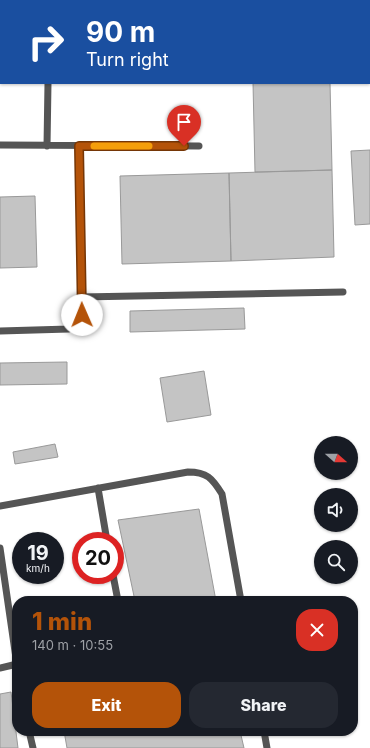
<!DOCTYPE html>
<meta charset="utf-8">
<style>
body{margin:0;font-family:Inter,sans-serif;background:#242831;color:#f1f3f6;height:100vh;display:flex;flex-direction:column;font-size:15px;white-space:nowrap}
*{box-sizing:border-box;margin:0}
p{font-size:13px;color:#9ea1a6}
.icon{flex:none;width:22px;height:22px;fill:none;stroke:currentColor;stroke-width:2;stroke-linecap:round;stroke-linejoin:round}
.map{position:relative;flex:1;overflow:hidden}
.details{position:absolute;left:12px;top:596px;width:346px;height:140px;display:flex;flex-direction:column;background:#171b24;border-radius:16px;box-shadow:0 1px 3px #0004}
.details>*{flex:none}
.top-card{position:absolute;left:0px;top:0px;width:370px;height:84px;box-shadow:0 1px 3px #0004;background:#1a4fa0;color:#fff;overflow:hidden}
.needle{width:26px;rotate:111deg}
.controls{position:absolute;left:314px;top:436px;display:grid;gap:8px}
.controls a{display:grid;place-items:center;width:44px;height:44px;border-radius:50%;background:#171b24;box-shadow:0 1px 3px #0004;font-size:20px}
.speed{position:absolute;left:12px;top:532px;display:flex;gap:8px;font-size:20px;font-weight:700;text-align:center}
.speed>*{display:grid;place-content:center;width:52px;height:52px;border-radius:50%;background:#171b24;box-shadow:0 1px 3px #0004;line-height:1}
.speed small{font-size:10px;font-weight:400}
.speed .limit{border:6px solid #d22;background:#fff;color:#111}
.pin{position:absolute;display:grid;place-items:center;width:34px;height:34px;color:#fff;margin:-41px -17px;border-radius:50% 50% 50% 0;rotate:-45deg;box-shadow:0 0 4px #0007}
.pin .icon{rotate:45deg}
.me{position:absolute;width:44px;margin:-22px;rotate:359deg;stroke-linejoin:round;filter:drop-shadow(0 0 3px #0008)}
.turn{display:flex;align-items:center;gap:14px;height:84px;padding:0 20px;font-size:18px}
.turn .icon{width:52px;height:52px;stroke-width:2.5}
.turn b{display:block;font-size:28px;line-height:34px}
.round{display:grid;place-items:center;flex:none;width:42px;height:42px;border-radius:16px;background:#242831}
.headline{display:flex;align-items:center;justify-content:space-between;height:68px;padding:0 20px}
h1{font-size:24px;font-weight:800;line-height:30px;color:#b45309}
.action{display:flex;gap:8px;margin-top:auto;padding:8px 20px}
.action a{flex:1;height:46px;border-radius:16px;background:#b45309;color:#fff;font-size:16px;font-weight:800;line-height:46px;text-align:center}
.action a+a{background:#242831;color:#f1f3f6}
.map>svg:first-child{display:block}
.building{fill:#c4c4c4;stroke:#999}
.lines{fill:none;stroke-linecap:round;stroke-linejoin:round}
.service{stroke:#555;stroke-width:7}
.route-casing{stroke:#753606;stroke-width:10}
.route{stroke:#b45309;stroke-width:7}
.slow{stroke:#f59e0b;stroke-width:7}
</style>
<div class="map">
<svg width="370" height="748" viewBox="0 0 370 748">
<rect width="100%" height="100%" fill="#fff"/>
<path class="building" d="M0 0H36L1 1V55Z
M61 0H97L61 1Z
M253 83H330L332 170 255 172Z
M370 150V224L355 225 351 151Z
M332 170 334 257 231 261 229 173Z
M229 173 231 261 122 264 120 176Z
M35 196 37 267 0 268V197Z
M244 308 245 329 130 332V311Z
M67 362V384L0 385V363Z
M204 371 211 415 167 422 160 378Z
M55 444 58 457 15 464 13 452Z
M199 509 216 601H135L118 520Z
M11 692 18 748H0V694Z
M64 731H240L244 748H67Z"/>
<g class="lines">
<path class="service" d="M49 1V0
M0 67H1
M0 145 199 146
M47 146 48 83
M81 297 343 292
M0 331 69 329 76 324 82 315 79 146
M98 488 107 541
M0 506 188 472C207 472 212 478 222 494L241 601
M0 548 17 665
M113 575 118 601
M0 668 17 664
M29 731 33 748
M264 731 267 748"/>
</g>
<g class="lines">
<defs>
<path id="route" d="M82 315 79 146H184"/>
</defs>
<use href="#route" class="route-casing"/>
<use href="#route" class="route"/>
<path class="slow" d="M94 146H149"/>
</g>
</svg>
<div class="controls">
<a><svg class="needle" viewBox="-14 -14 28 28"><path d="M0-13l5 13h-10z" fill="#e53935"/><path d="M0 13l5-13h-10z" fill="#9ea1a6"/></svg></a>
<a><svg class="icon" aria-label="sound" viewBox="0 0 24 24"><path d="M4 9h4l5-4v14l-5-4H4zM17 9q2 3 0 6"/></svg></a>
<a><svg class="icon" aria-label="search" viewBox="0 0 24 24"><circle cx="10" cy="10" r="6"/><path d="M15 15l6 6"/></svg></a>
</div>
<div class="speed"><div>19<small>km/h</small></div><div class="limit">20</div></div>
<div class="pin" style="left:184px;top:146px;background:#d93025"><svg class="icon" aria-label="arrive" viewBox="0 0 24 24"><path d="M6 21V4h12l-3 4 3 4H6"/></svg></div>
<svg class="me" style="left:82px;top:315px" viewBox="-20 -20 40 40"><circle r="19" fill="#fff"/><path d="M0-13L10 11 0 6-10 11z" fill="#b45309"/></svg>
<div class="top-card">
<div class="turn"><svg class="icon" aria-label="right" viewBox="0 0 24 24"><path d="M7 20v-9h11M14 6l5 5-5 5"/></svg><div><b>90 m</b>Turn right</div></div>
</div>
<section class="details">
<div class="headline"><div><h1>1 min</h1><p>140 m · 10:55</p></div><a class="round" style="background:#d93025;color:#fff"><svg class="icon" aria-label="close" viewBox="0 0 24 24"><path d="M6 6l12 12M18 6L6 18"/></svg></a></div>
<div class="action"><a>Exit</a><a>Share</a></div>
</section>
</div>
